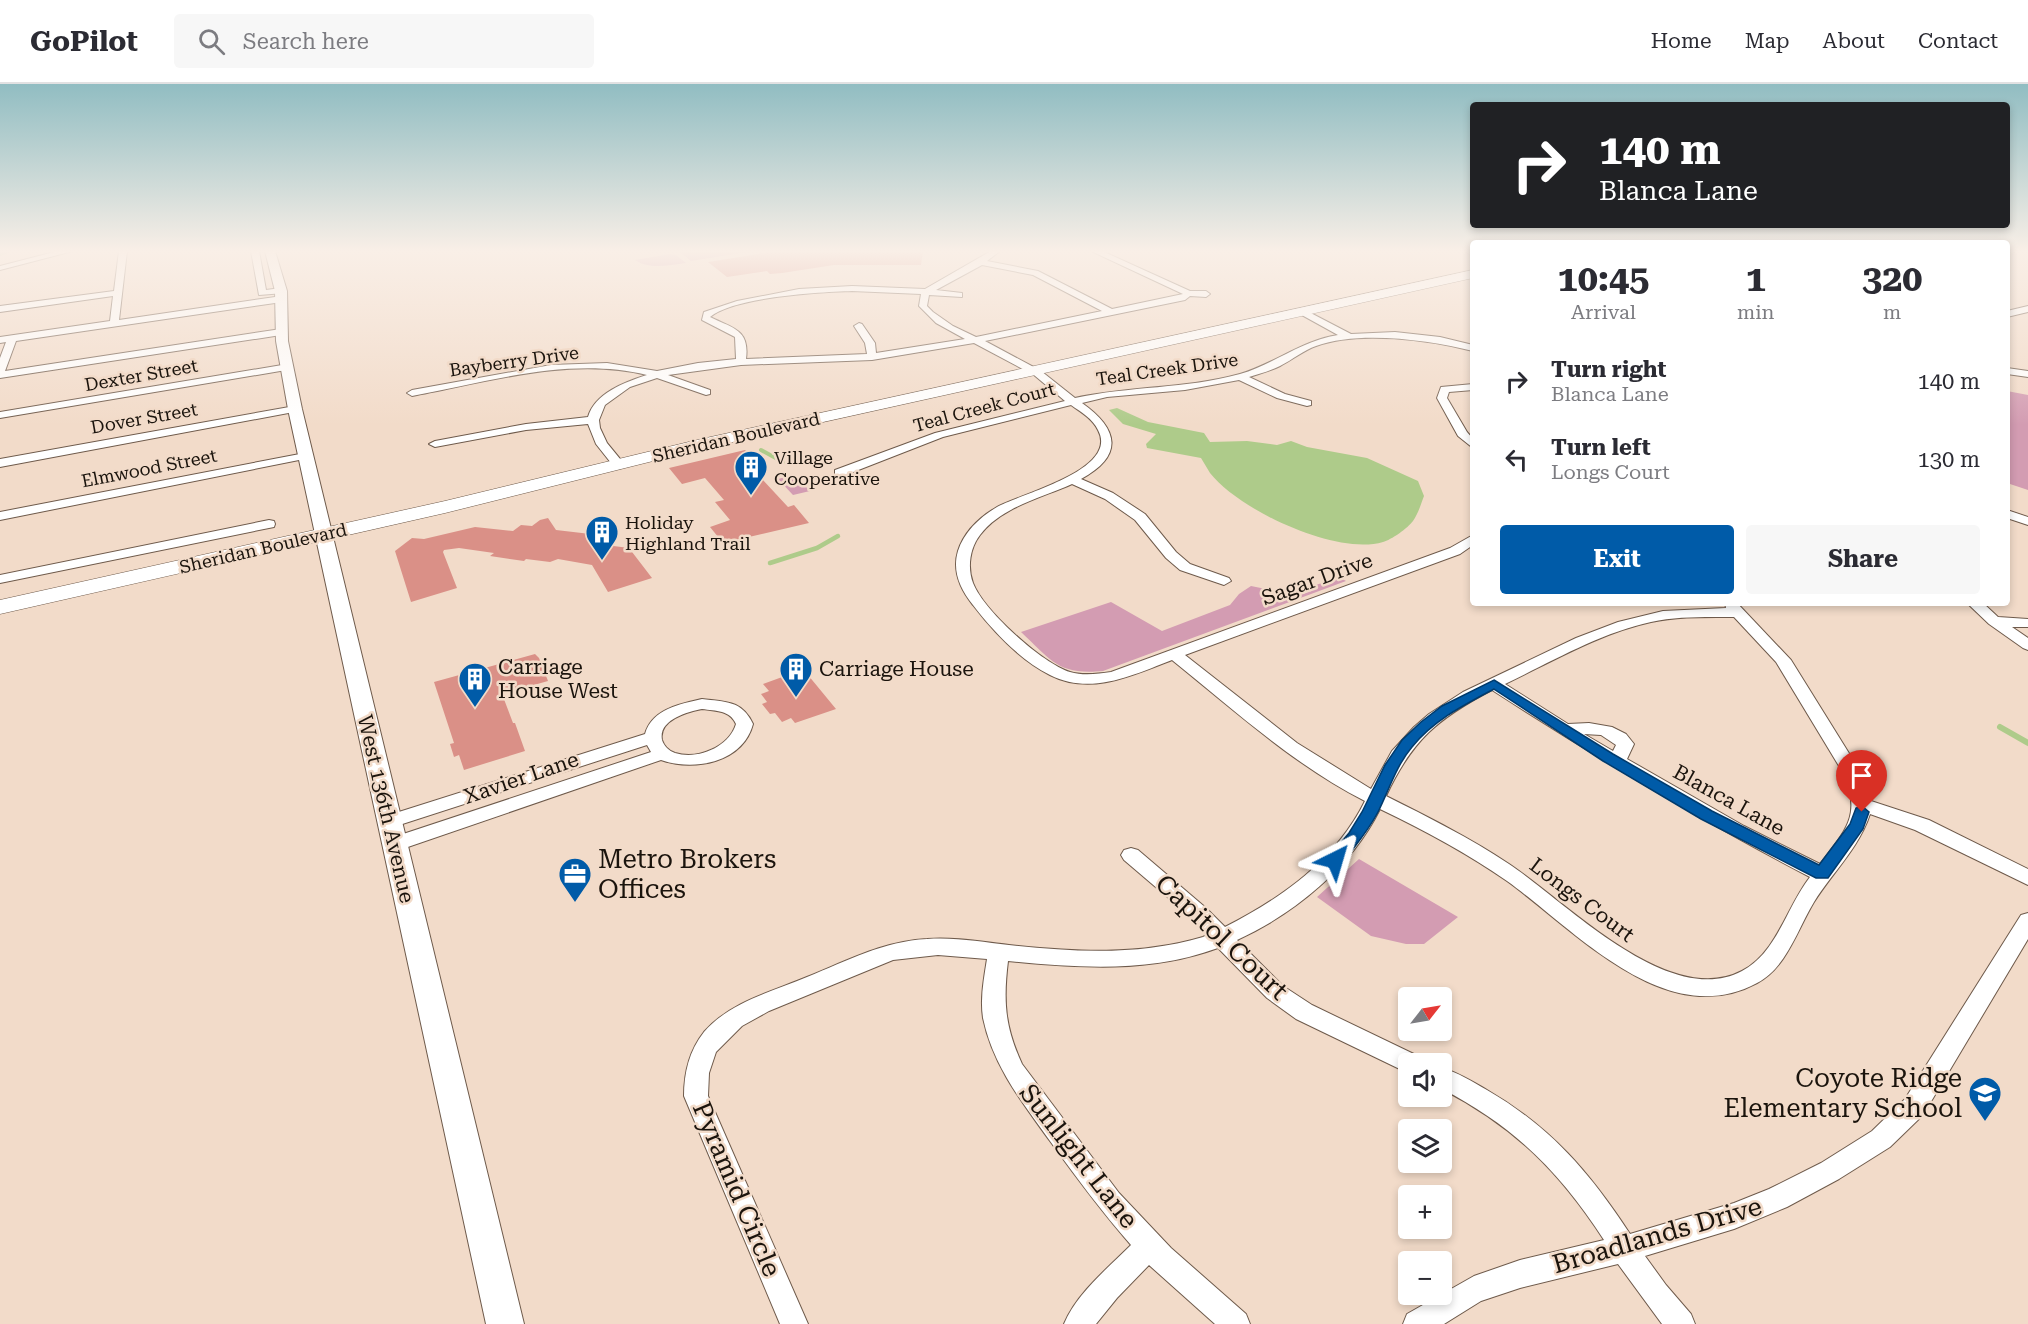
<!DOCTYPE html>
<meta charset="utf-8">
<style>
body{margin:0;font-family:"Roboto Serif",serif;background:#f7f7f7;color:#2b2b33;height:100vh;display:flex;flex-direction:column;font-size:22px;white-space:nowrap}
*{box-sizing:border-box;margin:0}
p{font-size:20px;color:#7c7c81}
.icon{flex:none;width:33px;height:33px;fill:none;stroke:currentColor;stroke-width:2;stroke-linecap:round;stroke-linejoin:round}
.map{position:relative;flex:1;overflow:hidden}
.details{position:absolute;left:1470px;top:156px;width:540px;height:366px;display:flex;flex-direction:column;background:#fff;border-radius:6px;box-shadow:0 3px 9px #0003}
.details>*{flex:none}
.hud{position:absolute;left:1470px;top:18px;width:540px;height:126px;border-radius:6px;box-shadow:0 3px 9px #0003;background:#202124;color:#fff;overflow:hidden}
.needle{width:39px;rotate:59deg}
.fabs{position:absolute;left:1398px;top:903px;display:grid;gap:12px}
.fabs a{display:grid;place-items:center;width:54px;height:54px;border-radius:6px;background:#fff;box-shadow:0 3px 9px #0003;font-size:30px}
.pin{position:absolute;display:grid;place-items:center;width:51px;height:51px;color:#fff;margin:-62px -26px;border-radius:50% 50% 50% 0;rotate:-45deg;box-shadow:0 0 6px #0007}
.pin .icon{rotate:45deg}
.me{position:absolute;width:66px;margin:-33px;rotate:40deg;stroke-linejoin:round;filter:drop-shadow(0 0 4px #0008)}
.turn{display:flex;align-items:center;gap:21px;height:126px;padding:0 30px;font-size:27px}
.turn .icon{width:78px;height:78px;stroke-width:2.5}
.turn b{display:block;font-size:42px;line-height:51px}
.eta{display:flex;justify-content:space-evenly;align-items:center;height:102px;text-align:center}
.eta b{font-size:36px;font-weight:700;line-height:42px}
.cta{display:flex;gap:12px;margin-top:auto;padding:12px 30px}
.cta a{flex:1;height:69px;border-radius:6px;background:#005ba8;color:#fff;font-size:24px;font-weight:700;line-height:69px;text-align:center}
.cta a+a{background:#f7f7f7;color:#2b2b33}
ul{padding:0;list-style:none}
li{display:flex;align-items:center;gap:18px;height:78px;padding:0 30px}
li div{flex:1}
li b{display:block;font-size:22px}
li em{font-style:normal}
header{display:flex;align-items:center;gap:36px;box-sizing:border-box;height:84px;padding:0 30px;background:#fff;border-bottom:2px solid #e1e1e2}
header strong{font-size:28px}
nav{display:flex;gap:33px;margin-inline-start:auto;font-size:21px}
.search{width:420px;height:54px;background:#f7f7f7;display:flex;align-items:center;gap:15px;box-sizing:border-box;padding:0 21px;border-radius:6px;color:#7c7c81;font-size:22px}
.map>svg:first-child{display:block}
.green{fill:#d39cb2}
.water{fill:#aecb8a}
.lines{fill:none;stroke-linecap:round;stroke-linejoin:round}
.stream-far2{stroke:#aecb8a;stroke-width:4}
.stream-far1{stroke:#aecb8a;stroke-width:4.5}
.stream{stroke:#aecb8a;stroke-width:6}
.canal{fill:#aecb8a;fill-rule:evenodd}
.building{fill:#da9087}
.minor-casing{stroke:#6e5a4b;stroke-width:2}
.secondary-casing{stroke:#6e5a4b;stroke-width:2}
.primary-casing{stroke:#6e5a4b;stroke-width:1}
.minor{fill:#fff;fill-rule:evenodd}
.secondary{fill:#fff;fill-rule:evenodd}
.primary{fill:#fff;fill-rule:evenodd}
.route{fill:#005ba8;stroke:#003b6d;stroke-width:1.5}
.labels{text-anchor:middle;dominant-baseline:central;stroke-width:5;stroke-linejoin:round;paint-order:stroke}
.far-street-label{font-size:18px;fill:#1b140d;stroke:#f2dbc9}
.far-poi-label{font-size:18px;fill:#1b140d;stroke:#f2dbc9;text-anchor:start}
.street-label{font-size:21px;fill:#1b140d;stroke:#f2dbc9}
.poi-label{font-size:21px;fill:#1b140d;stroke:#f2dbc9;text-anchor:start}
.near-poi-label{font-size:26px;fill:#1b140d;stroke:#f2dbc9;text-anchor:start}
.near-street-label{font-size:26px;fill:#1b140d;stroke:#f2dbc9}
</style>
<header>
<strong>GoPilot</strong>
<div class="search"><svg class="icon" aria-label="search" viewBox="0 0 24 24"><circle cx="10" cy="10" r="6"/><path d="M15 15l6 6"/></svg>Search here</div>
<nav><a>Home</a><a>Map</a><a>About</a><a>Contact</a></nav>
</header>
<div class="map">
<svg width="2028" height="1240" viewBox="0 0 2028 1240">
<rect width="100%" height="100%" fill="#f2dbc9"/>
<path class="green" d="M679 167H753L691 177Z
M670 170 676 171 686 179C669 181 650 186 635 176Z
M2007 307 2028 311V406L2007 399Z
M794 391 810 407 793 411 778 395Z
M1339 493 1346 497 1103 587C1058 591 1052 577 1021 548L1111 518 1162 547 1230 521 1239 510 1251 502 1290 510Z
M1359 775 1458 833 1424 860H1406L1371 852 1317 813Z"/>
<path class="water" d="M1117 324 1148 338 1204 349 1210 358 1247 357 1277 361 1291 357 1307 363 1367 374 1418 397 1424 412C1421 420 1418 430 1413 437 1408 444 1391 456 1383 458 1336 472 1239 426 1210 389 1207 384 1204 379 1201 374L1147 364 1146 360 1156 350 1123 340 1109 326Z"/>
<g class="lines">
<path class="stream-far2" d="M761 366 783 378"/>
<path class="stream-far1" d="M770 479 817 464 838 452"/>
<path class="stream" d="M2000 643 2028 659"/>
<path class="canal" d="M0 168V167H14L0 172Z"/>
</g>
<path class="building" d="M777 167H923L921 181H834L782 189 770 190 767 187 727 193 708 178Z
M745 366 759 381 751 383 788 423 794 421 809 439 723 459 710 443 730 436 715 418 724 416 705 394 682 400 669 384Z
M548 434 556 446 599 451 590 459 629 464 652 494 608 508 592 481 558 475 550 478 526 475 524 477 490 472 494 469 459 464 444 466 443 468 457 504 411 518 395 467 412 454 424 455 475 443 513 447 521 441 532 442 540 436Z
M535 570 539 574 548 597 502 610 513 639H515L525 667 464 686 459 671 454 673 450 660 454 659 434 598Z
M808 591 836 625 795 639 791 634 782 638 775 629 770 630 762 620 767 618 761 610 769 607 763 600 785 592 789 597Z"/>
<g class="lines">
<defs>
<path id="minor" d="M58 167H73L0 186V182Z
M119 167H127L119 236 282 212 286 215 282 218 16 257 5 287 281 245 286 248 281 251 0 294V274L6 258 0 259V253L110 237 113 212 0 228V222L114 207Z
M251 167H259L266 206 281 204 285 207 284 209 259 211Z
M991 167H1000L987 177 1038 187 1112 225 1183 210 1091 167H1102L1190 207H1206L1210 210 1206 213 1190 212 1185 216 985 257 1041 287 1075 314C1129 302 1186 305 1240 290 1274 280 1303 256 1338 251L1300 230 1299 228 1303 225 1351 250 1395 248 1440 253 1473 261V267C1429 256 1359 246 1316 262 1304 266 1292 276 1280 282 1270 287 1259 290 1249 293L1285 310 1311 317V321L1307 322 1277 314 1239 296 1185 306 1107 313 1082 319C1119 345 1124 372 1081 395L1113 409 1145 430 1176 468 1190 480 1229 494 1231 497 1224 501 1180 486 1166 474 1135 436 1105 415 1072 400C1041 414 1001 423 980 451 970 464 967 483 973 499 984 527 1042 579 1070 588 1083 592 1098 590 1111 588L1450 464 1473 451V461L1460 470 1185 571 1297 659 1371 705 1392 667 1414 643 1429 630 1463 608 1576 554 1618 538 1663 527 1726 524 1725 519H1737L1791 576 1860 687 1871 717 1929 736 2028 785V801L1915 746 1870 730C1859 764 1832 789 1814 818 1797 846 1787 883 1757 899 1665 949 1573 844 1507 797 1467 769 1424 746 1380 725 1351 783 1296 829 1237 856L1283 902 1312 921 1420 973 1424 980H1408V989L1296 935 1267 914 1218 864C1150 889 1080 884 1008 877 1003 918 1005 943 1022 980L1119 1109 1171 1164 1246 1230 1250 1240H1215L1149 1181 1117 1214 1096 1240H1064C1077 1209 1108 1184 1131 1161 1102 1128 1076 1093 1050 1057 1022 1018 993 982 983 934 980 914 984 894 987 875L938 871 893 876 769 927 742 942 716 968 709 989 708 1012 808 1240H780L684 1012C684 989 689 967 704 948 730 918 771 908 807 893 847 877 884 857 927 855 955 853 982 858 1009 861 1074 868 1139 872 1203 853L1207 851 1192 834 1124 776 1121 771 1124 766 1131 764 1138 766 1206 824 1225 843C1282 814 1336 776 1365 717 1294 681 1234 626 1172 576 1133 591 1091 612 1050 591 1020 576 993 547 973 521 960 505 952 487 958 467 964 448 980 433 997 423 1020 410 1120 386 1098 346 1093 335 1081 328 1071 321L943 353 843 392H835V386L935 349 1065 317 1034 291 974 259 872 276 741 281 668 291 710 306V310L706 311 657 294 630 303 605 321 599 336 600 344 607 359 625 381 619 385 615 384 596 360 588 340 526 346 435 363 429 360 435 357 526 340 588 333C595 309 625 298 647 291 570 272 487 298 412 312L407 309 412 306 551 281 607 279 657 287 698 279 736 275 735 253 702 236 704 228 737 217 799 205 852 202 925 205ZM982 181 1033 191 1102 227 976 253 953 242 933 228 927 222 929 211 962 213V209L936 206ZM852 207 921 210 919 222 936 239 965 255 876 269 875 259 862 240 859 239 854 242 865 259 867 270 746 275C750 245 732 244 710 233 734 213 820 208 852 207ZM1734 533 1776 578 1842 687C1863 730 1846 746 1820 780L1744 742 1627 675 1634 660 1626 650 1612 643 1589 639 1568 640 1505 600C1551 578 1600 549 1651 538 1678 532 1706 533 1734 533ZM1492 606C1596 673 1700 736 1810 793 1787 822 1777 869 1742 887 1669 926 1565 817 1509 780 1470 754 1428 733 1386 712 1412 656 1438 634 1492 606ZM1584 650 1601 651 1616 661 1613 667Z
M2028 222V228L2007 233V227Z
M288 280 292 281V285L0 334V328Z
M2007 284 2028 287V293L2007 290Z
M1473 300V306L1449 308 1447 314 1467 348 1473 355V364L1458 352 1437 314 1441 303Z
M295 322 300 325 299 327 0 383V375Z
M305 369 309 370V374L0 436V428Z
M2007 426 2028 433V441L2007 434Z
M269 436 274 437 275 440 274 443 0 499V491Z
M1967 519H1983L1998 533 2028 535V543H2012L2028 554V566L2023 564 1989 540Z
M702 615C725 618 742 616 753 640 743 678 695 688 661 676L402 765 395 767 388 765 385 760 388 755 651 668 647 661 390 744 383 743 381 738 383 733 645 650C652 625 680 620 702 615ZM702 625C716 627 730 626 736 640 729 663 698 676 675 669 669 667 664 662 662 656 658 636 687 628 702 625Z
M2028 829V855L1923 1031 1890 1063 1839 1095 1787 1123 1734 1145 1645 1172 1666 1201 1691 1230 1695 1240H1662L1618 1180 1520 1204 1481 1217 1444 1240H1403L1407 1230 1474 1192 1520 1176 1604 1156C1560 1088 1514 1042 1442 1005V984C1457 988 1473 998 1487 1006 1551 1043 1590 1089 1630 1150L1734 1119 1769 1105 1821 1079 1872 1047 1905 1015 2021 831Z"/>
<path id="secondary" d="M265 167H275L287 207 288 257 302 325 524 1240H486L288 325 276 257 275 207Z"/>
<path id="primary" d="M1473 186V194L697 366 445 429 0 530V516L445 417 697 356Z"/>
</defs>
<use href="#minor" class="minor-casing"/>
<use href="#secondary" class="secondary-casing"/>
<use href="#primary" class="primary-casing"/>
<use href="#minor" class="minor"/>
<use href="#secondary" class="secondary"/>
<use href="#primary" class="primary"/>
</g>
<linearGradient id="sky" x2="0" y2="1"><stop stop-color="#91bdc2"/><stop offset="0.49" stop-color="#f9efe7"/><stop offset="1" stop-color="#f9efe7" stop-opacity="0"/></linearGradient>
<rect width="2028" height="341" fill="url(#sky)"/>
<path class="route" d="M1494 596 1613 670 1712 727 1819 781 1850 740 1856 724 1862 722 1869 728 1863 745 1828 794H1816L1701 735 1603 677 1494 605C1464 621 1434 636 1412 663 1396 682 1389 706 1378 728 1368 747 1355 763 1341 780H1330L1327 776 1330 772 1349 749 1362 728 1385 681 1402 656 1421 638 1442 622Z"/>
<defs>
<symbol id="building-pin" viewBox="-11 -11 22 30"><path d="M0 17L-7.5 6A9.5 9.5 0 1 1 7.5 6Z" fill="#005ba8" stroke="#f2dbc9"/><path d="M-4-6H4V6H1V3H-1V6H-4ZM-2.5-4.3h1.7v1.8h-1.7ZM.8-4.3h1.7v1.8H.8ZM-2.5-1h1.7V.8h-1.7ZM.8-1h1.7V.8H.8Z" fill="#fff"/></symbol>
<symbol id="office-pin" viewBox="-11 -11 22 30"><path d="M0 17L-7.5 6A9.5 9.5 0 1 1 7.5 6Z" fill="#005ba8" stroke="#f2dbc9"/><path d="M-6-3h4V-5.5h4V-3h4V5H-6ZM-1-4.5V-3h2v-1.5ZM-6 0V1H6V0Z" fill="#fff"/></symbol>
<symbol id="school-pin" viewBox="-11 -11 22 30"><path d="M0 17L-7.5 6A9.5 9.5 0 1 1 7.5 6Z" fill="#005ba8" stroke="#f2dbc9"/><path d="M0-5L7-2L0 1L-7-2ZM-4 1L0 2.5L4 1V4Q0 6-4 4Z" fill="#fff"/></symbol>
</defs>
<g fill-rule="evenodd">
<use href="#building-pin" x="732" y="364" width="38" height="52"/>
<use href="#building-pin" x="583" y="429" width="38" height="52"/>
<use href="#building-pin" x="777" y="566" width="38" height="52"/>
<use href="#building-pin" x="456" y="576" width="38" height="52"/>
<use href="#office-pin" x="556" y="771" width="38" height="52"/>
<use href="#school-pin" x="1966" y="990" width="38" height="52"/>
</g>
<g class="labels">
<g class="far-street-label">
<text transform="translate(514 277) rotate(-8)">Bayberry Drive</text>
<text transform="translate(1167 285) rotate(-8)">Teal Creek Drive</text>
<text transform="translate(141 291) rotate(-10)">Dexter Street</text>
<text transform="translate(984 323) rotate(-15)">Teal Creek Court</text>
<text transform="translate(144 334) rotate(-10)">Dover Street</text>
<text transform="translate(736 353) rotate(-13)">Sheridan Boulevard</text>
<text transform="translate(149 384) rotate(-11)">Elmwood Street</text>
<text transform="translate(263 464) rotate(-13)">Sheridan Boulevard</text>
</g>
<g class="far-poi-label">
<text x="774" y="373">Village<tspan x="774" dy="21">Cooperative</tspan></text>
<text x="625" y="438">Holiday<tspan x="625" dy="21">Highland Trail</tspan></text>
</g>
<g class="street-label">
<text transform="translate(1317 495) rotate(-20)">Sagar Drive</text>
<text transform="translate(521 694) rotate(-19)">Xavier Lane</text>
<text transform="translate(1729 716) rotate(29)">Blanca Lane</text>
<text transform="translate(386 725) rotate(77)">West 136th Avenue</text>
<text transform="translate(1582 816) rotate(37)">Longs Court</text>
</g>
<g class="poi-label">
<text x="498" y="583">Carriage<tspan x="498" dy="24">House West</tspan></text>
<text x="819" y="585">Carriage House</text>
</g>
<g class="near-poi-label">
<text x="598" y="775">Metro Brokers<tspan x="598" dy="30">Offices</tspan></text>
<text x="1962" y="994" text-anchor="end">Coyote Ridge<tspan x="1962" dy="30">Elementary School</tspan></text>
</g>
<g class="near-street-label">
<text transform="translate(1222 853) rotate(43)">Capitol Court</text>
<text transform="translate(1079 1072) rotate(52)">Sunlight Lane</text>
<text transform="translate(737 1105) rotate(67)">Pyramid Circle</text>
<text transform="translate(1657 1151) rotate(-16)">Broadlands Drive</text>
</g>
</g>
</svg>
<div class="fabs">
<a><svg class="needle" viewBox="-14 -14 28 28"><path d="M0-13l5 13h-10z" fill="#e53935"/><path d="M0 13l5-13h-10z" fill="#7c7c81"/></svg></a>
<a><svg class="icon" aria-label="sound" viewBox="0 0 24 24"><path d="M4 9h4l5-4v14l-5-4H4zM17 9q2 3 0 6"/></svg></a>
<a><svg class="icon" aria-label="layers" viewBox="0 0 24 24"><path d="M12 4l9 5-9 5-9-5zM3 14l9 5 9-5"/></svg></a>
<a>+</a>
<a>−</a>
</div>
<div class="pin" style="left:1862px;top:728px;background:#d93025"><svg class="icon" aria-label="arrive" viewBox="0 0 24 24"><path d="M6 21V4h12l-3 4 3 4H6"/></svg></div>
<svg class="me" style="left:1335px;top:776px" viewBox="-20 -20 40 40"><path d="M0-17L14 15 0 8-14 15z" fill="#005ba8" stroke="#fff" stroke-width="4"/></svg>
<div class="hud">
<div class="turn"><svg class="icon" aria-label="right" viewBox="0 0 24 24"><path d="M7 20v-9h11M14 6l5 5-5 5"/></svg><div><b>140 m</b>Blanca Lane</div></div>
</div>
<section class="details">
<div class="eta">
<div><b>10:45</b><p>Arrival</p></div>
<div><b>1</b><p>min</p></div>
<div><b>320</b><p>m</p></div>
</div>
<ul>
<li><svg class="icon" aria-label="right" viewBox="0 0 24 24"><path d="M7 20v-9h11M14 6l5 5-5 5"/></svg><div><b>Turn right</b><p>Blanca Lane</p></div><em>140 m</em></li>
<li><svg class="icon" aria-label="left" viewBox="0 0 24 24"><path d="M17 20v-9H6M10 6l-5 5 5 5"/></svg><div><b>Turn left</b><p>Longs Court</p></div><em>130 m</em></li>
</ul>
<div class="cta"><a>Exit</a><a>Share</a></div>
</section>
</div>
